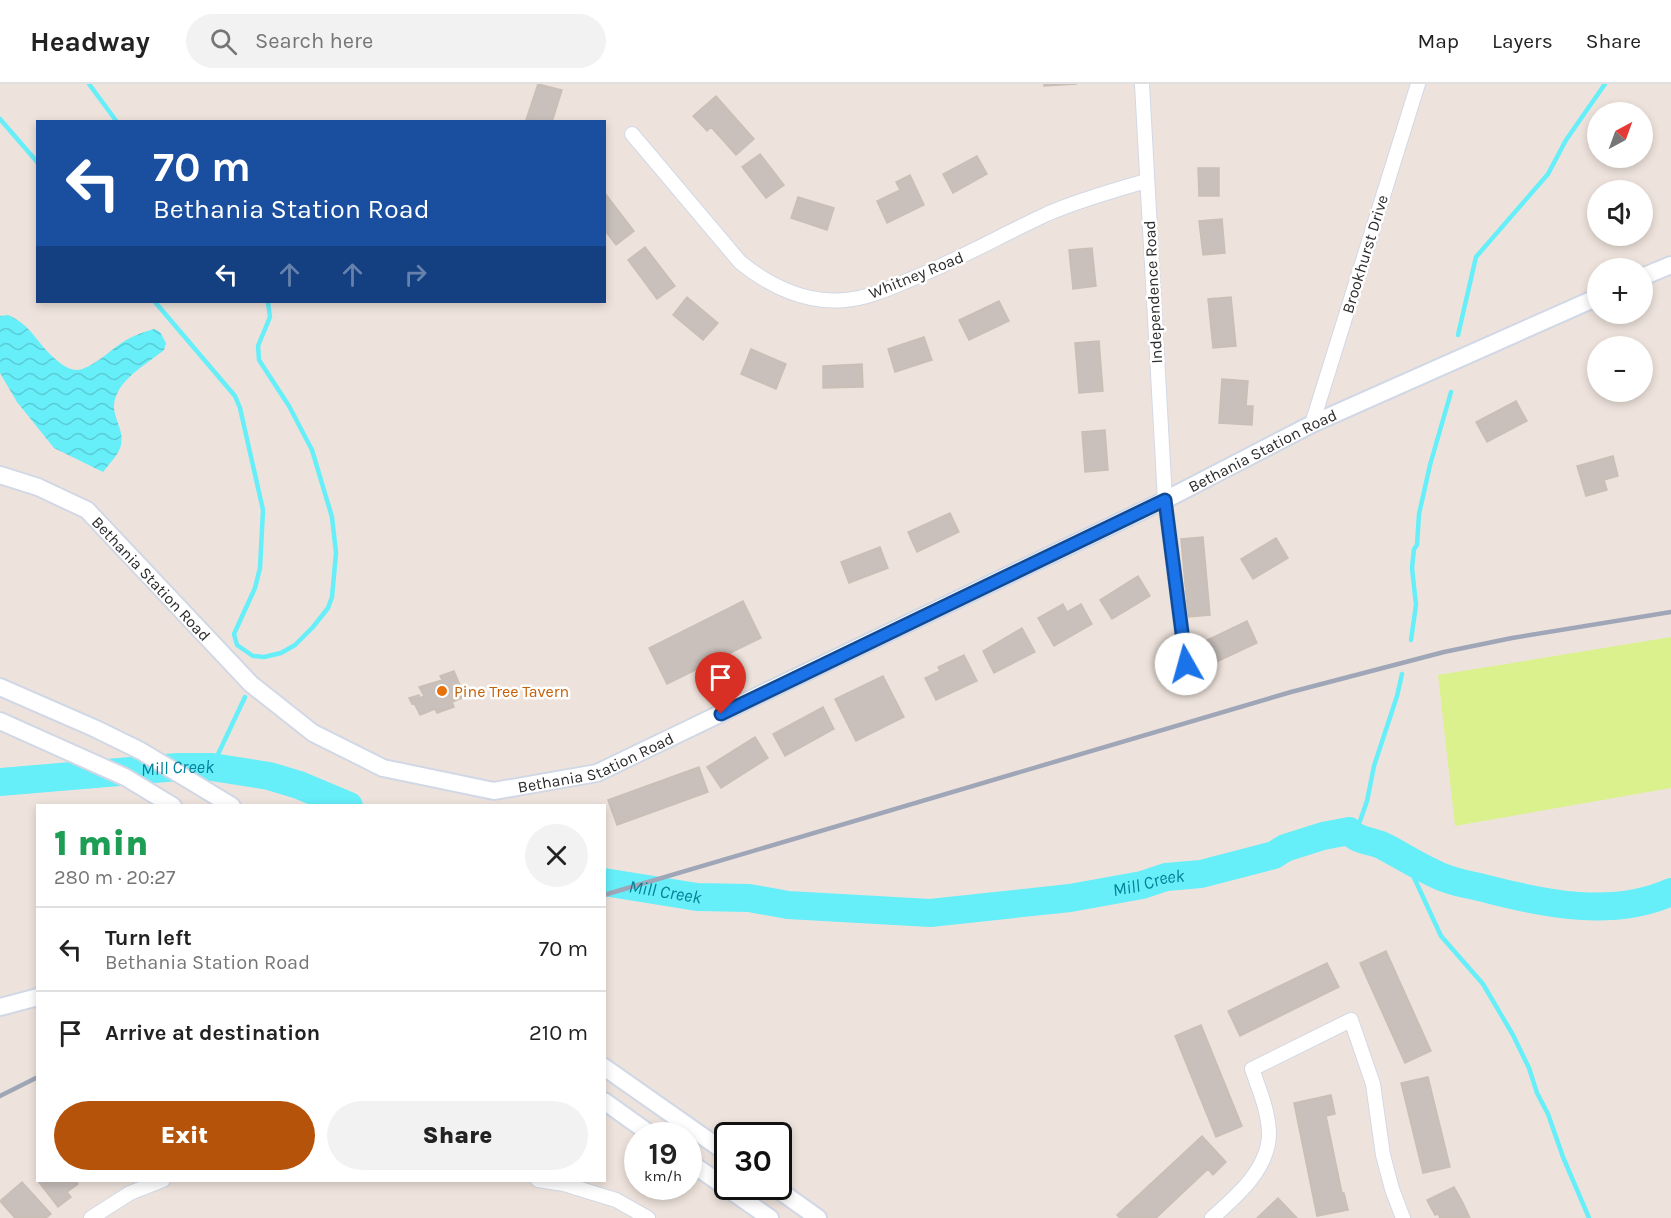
<!DOCTYPE html>
<meta charset="utf-8">
<style>
body{margin:0;font-family:Karla,sans-serif;background:#f2f2f2;color:#222;height:100vh;display:flex;flex-direction:column;font-size:22px;white-space:nowrap}
*{box-sizing:border-box;margin:0}
p{font-size:20px;color:#767676}
.icon{flex:none;width:33px;height:33px;fill:none;stroke:currentColor;stroke-width:2;stroke-linecap:round;stroke-linejoin:round}
.map{position:relative;flex:1;overflow:hidden}
.drawer{position:absolute;left:36px;top:720px;width:570px;height:378px;display:flex;flex-direction:column;background:#fff;border-radius:0px;box-shadow:0 3px 9px #0003}
.drawer>*{flex:none}
.hud{position:absolute;left:36px;top:36px;width:570px;height:183px;border-radius:0px;box-shadow:0 3px 9px #0003;background:#1a4fa0;color:#fff;overflow:hidden}
.needle{width:39px;rotate:41deg}
.controls{position:absolute;left:1587px;top:18px;display:grid;gap:12px}
.controls a{display:grid;place-items:center;width:66px;height:66px;border-radius:50%;background:#fff;box-shadow:0 3px 9px #0003;font-size:30px}
.speed{position:absolute;left:624px;top:1038px;display:flex;gap:12px;font-size:30px;font-weight:700;text-align:center}
.speed>*{display:grid;place-content:center;width:78px;height:78px;border-radius:50%;background:#fff;box-shadow:0 3px 9px #0003;line-height:1}
.speed small{font-size:15px;font-weight:400}
.speed .limit{border:3px solid #111;border-radius:9px;background:#fff;color:#111}
.pin{position:absolute;display:grid;place-items:center;width:51px;height:51px;color:#fff;margin:-62px -26px;border-radius:50% 50% 50% 0;rotate:-45deg;box-shadow:0 0 6px #0007}
.pin .icon{rotate:45deg}
.me{position:absolute;width:66px;margin:-33px;rotate:353deg;stroke-linejoin:round;filter:drop-shadow(0 0 4px #0008)}
.turn{display:flex;align-items:center;gap:21px;height:126px;padding:0 18px;font-size:27px}
.turn .icon{width:78px;height:78px;stroke-width:2.5}
.turn b{display:block;font-size:42px;line-height:51px}
.lanes{display:flex;align-items:center;height:57px;padding:0 18px;background:#0003;justify-content:center;gap:30px;direction:ltr}
.lanes .off{opacity:.35}
.round{display:grid;place-items:center;flex:none;width:63px;height:63px;border-radius:32px;background:#f2f2f2}
.head{display:flex;align-items:center;justify-content:space-between;height:102px;padding:0 18px}
h1{font-size:36px;font-weight:800;line-height:45px;color:#1e9e55}
.cta{display:flex;gap:12px;margin-top:auto;padding:12px 18px}
.cta a{flex:1;height:69px;border-radius:36px;background:#b45309;color:#fff;font-size:24px;font-weight:800;line-height:69px;text-align:center}
.cta a+a{background:#f2f2f2;color:#222}
ul{padding:0;list-style:none}
li{display:flex;align-items:center;gap:18px;height:84px;padding:0 18px;border-top:2px solid #e0e0e0}
li div{flex:1}
li b{display:block;font-size:22px}
li em{font-style:normal}
header{display:flex;align-items:center;gap:36px;box-sizing:border-box;height:84px;padding:0 30px;background:#fff;border-bottom:2px solid #e0e0e0}
header strong{font-size:28px}
nav{display:flex;gap:33px;margin-inline-start:auto;font-size:21px}
.search{width:420px;height:54px;background:#f2f2f2;display:flex;align-items:center;gap:15px;box-sizing:border-box;padding:0 21px;border-radius:33px;color:#767676;font-size:22px}
.map>svg:first-child{display:block}
.pitch{fill:#daf18e}
.water{fill:url(#water-waves)}
.lines{fill:none;stroke-linecap:round;stroke-linejoin:round}
.stream{stroke:#66eef9;stroke-width:4.5}
.river{stroke:#66eef9;stroke-width:28}
.building{fill:#c9c0bb;stroke:#cabeb5;stroke-width:1.5}
.minor-casing{stroke:#d1d8e5;stroke-width:16}
.tertiary-casing{stroke:#d1d8e5;stroke-width:20}
.minor{stroke:#fff;stroke-width:14}
.tertiary{stroke:#fff;stroke-width:16}
.rail{stroke:#9ea6b7;stroke-width:4.5}
.route-casing{stroke:#114b97;stroke-width:15}
.route{stroke:#1a73e8;stroke-width:10}
.food-dot{fill:#e8710a;stroke:#fff;stroke-width:2}
.labels{text-anchor:middle;dominant-baseline:central;stroke-width:5;stroke-linejoin:round;paint-order:stroke}
.street-label{font-size:16px;fill:#2b2b2b;stroke:#fff}
.food-label{font-size:16px;fill:#c56008;stroke:#fff;text-anchor:start}
.water-label{font-size:18px;font-style:italic;fill:#048299;stroke:#fff}
</style>
<header>
<strong>Headway</strong>
<div class="search"><svg class="icon" aria-label="search" viewBox="0 0 24 24"><circle cx="10" cy="10" r="6"/><path d="M15 15l6 6"/></svg>Search here</div>
<nav><a>Map</a><a>Layers</a><a>Share</a></nav>
</header>
<div class="map">
<svg width="1671" height="1134" viewBox="0 0 1671 1134">
<defs>
<pattern id="water-waves" width="16" height="10" patternUnits="userSpaceOnUse" patternTransform="scale(1.5)"><rect width="16" height="10" fill="#66eef9"/><path d="M0 5q4-4 8 0t8 0" fill="none" stroke="#59ccd6"/></pattern>
</defs>
<rect width="100%" height="100%" fill="#eee3dc"/>
<path class="pitch" d="M1671 553V704L1455 742 1438 591Z"/>
<path class="water" d="M8 231C31 241 35 256 52 272 57 277 68 286 76 286 91 286 110 266 123 258 132 252 143 248 154 245L160 248 166 259 164 266C148 279 121 294 115 315 110 331 125 345 121 361 119 370 109 380 103 388L54 364 17 318 0 289V232Z"/>
<g class="lines">
<path class="stream" d="M89 0 117 38
M0 35 38 79
M155 218 235 312 240 324 263 426 260 484 255 504 234 550 237 561 253 572 264 573 281 569 295 561 313 543 328 524 332 513 336 469 332 433 312 366 289 322 259 276 258 262 270 233 268 218
M1458 251 1476 173 1548 90 1566 56 1605 0
M1411 556 1416 521 1412 484 1414 465 1417 461 1419 430 1430 381 1451 308
M212 683 245 613
M1349 747 1360 737 1367 717 1374 682 1397 612 1402 590
M1405 774 1441 852 1483 900 1513 951 1529 984 1537 1009 1548 1030 1563 1073 1589 1134"/>
<g class="river">
<path id="s1" d="M0 698 178 683H212L269 692 299 701 349 722"/>
<path id="s2" d="M604 798 697 813 749 814 788 821 930 829 1070 814 1142 801 1166 793 1201 790 1274 771 1285 764 1323 752 1349 747C1358 758 1373 756 1385 763 1404 773 1423 785 1442 793 1456 799 1472 801 1487 805 1545 820 1613 834 1671 808"/>
</g>
</g>
<path class="building" d="M538 0 562 6 552 38 526 36Z
M1044 0H1077L1044 2Z
M716 12 754 55 736 71 711 43 707 47 693 32Z
M760 70 784 101 766 114 742 83Z
M977 72 987 90 953 109 943 90Z
M1198 84H1219V112H1199Z
M910 91 924 121 887 139 877 117 900 106 896 98Z
M604 108 634 147 616 161 604 145Z
M798 113 834 124 827 146 791 134Z
M1222 135 1225 169 1203 171 1199 137Z
M645 163 675 202 657 215 628 176Z
M1092 164 1096 202 1073 205 1069 166Z
M687 213 718 239 703 256 673 231Z
M1231 213 1236 262 1213 264 1208 215Z
M999 217 1009 237 969 256 959 236Z
M924 253 932 276 895 288 888 265Z
M1099 257 1103 307 1079 309 1075 259Z
M751 265 786 280 776 305 741 290Z
M862 280 863 303 823 304V282Z
M1222 295 1248 297 1246 322H1253L1252 341 1219 339Z
M1516 317 1527 337 1487 358 1476 338Z
M1105 346 1108 386 1085 388 1082 348Z
M1613 372 1618 392 1604 396 1607 406 1586 412 1577 382Z
M950 429 959 448 917 468 908 448Z
M1203 453 1210 531 1188 533 1181 455Z
M1276 454 1288 474 1253 495 1241 475Z
M880 463 888 484 849 499 841 478Z
M1138 492 1150 512 1112 535 1100 516Z
M743 517 761 554 667 600 649 564Z
M1063 520 1067 528 1081 520 1092 540 1054 562 1038 534Z
M1247 537 1257 559 1212 580 1201 559Z
M1022 544 1035 568 994 589 983 567Z
M964 571 977 597 936 616 925 594 940 587 938 583Z
M454 587 465 613 452 618 454 623 437 629 435 625 420 631 414 619 412 620 409 614 419 611 420 614 424 612 419 603 442 596 440 592Z
M883 592 904 633 856 657 835 615Z
M823 623 834 645 785 672 773 650Z
M755 653 768 674 721 704 707 683Z
M699 683 708 708 617 741 608 716Z
M1386 867 1431 967 1405 979 1360 879Z
M1327 879 1339 903 1240 952 1228 927Z
M1201 941 1242 1042 1216 1053 1175 952Z
M1428 993 1450 1083 1423 1089 1401 999Z
M1331 1011 1335 1030 1326 1032 1342 1109H1344L1348 1126 1317 1132 1294 1019Z
M1202 1052 1226 1078 1213 1091 1208 1085 1156 1134H1120L1117 1131Z
M76 1096 78 1100 67 1108 71 1113 58 1123 38 1097Z
M22 1098 51 1130 46 1134H15L0 1117Z
M1454 1103 1462 1117 1470 1134H1440L1438 1130 1435 1131 1427 1116Z
M1278 1114 1297 1134H1257Z"/>
<g class="lines">
<defs>
<path id="minor" d="M1142 0 1165 416 1186 580
M632 50 740 178C769 202 807 220 845 216 869 214 892 203 914 194 959 175 1002 151 1047 130 1079 116 1112 107 1146 97
M1312 340 1418 0
M538 1096 564 1100 616 1116 648 1134
M91 1134 130 1109 163 1096
M1212 1134C1236 1113 1270 1084 1269 1048 1268 1026 1259 1005 1252 985L1351 936 1373 1000 1383 1071 1392 1105 1403 1134"/>
<g id="tertiary">
<path d="M1642 193 1671 181"/>
<path id="s3" d="M0 391 38 403 87 426 251 600 313 649 383 684 494 707 597 689 1165 416 1312 340 1598 213"/>
<path d="M0 603 94 644 141 667 232 722"/>
<path d="M0 637 125 693 173 722"/>
<path d="M0 923 38 913"/>
<path d="M604 983 728 1070"/>
<path d="M604 1017 653 1052"/>
<path d="M688 1077 770 1134"/>
<path d="M773 1102 818 1134"/>
</g>
</defs>
<use href="#minor" class="minor-casing"/>
<use href="#tertiary" class="tertiary-casing"/>
<use href="#minor" class="minor"/>
<use href="#tertiary" class="tertiary"/>
<path class="rail" d="M604 811 1291 608 1444 568 1512 554 1671 528
M0 1012 38 993"/>
</g>
<g class="lines">
<defs>
<path id="route" d="M721 630 1165 416 1186 580"/>
</defs>
<use href="#route" class="route-casing"/>
<use href="#route" class="route"/>
</g>
<circle class="food-dot" cx="442" cy="607" r="6"/>
<g class="labels">
<g class="street-label">
<text transform="translate(1365 170) rotate(-73)">Brookhurst Drive</text>
<text transform="translate(916 191) rotate(-22)">Whitney Road</text>
<text transform="translate(1153 208) rotate(-93)">Independence Road</text>
<text stroke="none"><textPath href="#s3" startOffset="1448">Bethania Station Road</textPath></text>
<text stroke="none"><textPath href="#s3" startOffset="188">Bethania Station Road</textPath></text>
<text stroke="none"><textPath href="#s3" startOffset="710">Bethania Station Road</textPath></text>
</g>
<g class="food-label">
<text x="454" y="607">Pine Tree Tavern</text>
</g>
<g class="water-label">
<text stroke="none"><textPath href="#s1" startOffset="178">Mill Creek</textPath></text>
<text stroke="none"><textPath href="#s2" startOffset="549">Mill Creek</textPath></text>
<text stroke="none"><textPath href="#s2" startOffset="62">Mill Creek</textPath></text>
</g>
</g>
</svg>
<div class="controls">
<a><svg class="needle" viewBox="-14 -14 28 28"><path d="M0-13l5 13h-10z" fill="#e53935"/><path d="M0 13l5-13h-10z" fill="#767676"/></svg></a>
<a><svg class="icon" aria-label="sound" viewBox="0 0 24 24"><path d="M4 9h4l5-4v14l-5-4H4zM17 9q2 3 0 6"/></svg></a>
<a>+</a>
<a>−</a>
</div>
<div class="speed"><div>19<small>km/h</small></div><div class="limit">30</div></div>
<div class="pin" style="left:721px;top:630px;background:#d93025"><svg class="icon" aria-label="arrive" viewBox="0 0 24 24"><path d="M6 21V4h12l-3 4 3 4H6"/></svg></div>
<svg class="me" style="left:1186px;top:580px" viewBox="-20 -20 40 40"><circle r="19" fill="#fff"/><path d="M0-13L10 11 0 6-10 11z" fill="#1a73e8"/></svg>
<div class="hud">
<div class="turn"><svg class="icon" aria-label="left" viewBox="0 0 24 24"><path d="M17 20v-9H6M10 6l-5 5 5 5"/></svg><div><b>70 m</b>Bethania Station Road</div></div>
<div class="lanes"><svg class="icon" aria-label="left" viewBox="0 0 24 24"><path d="M17 20v-9H6M10 6l-5 5 5 5"/></svg><svg class="icon off" aria-label="ahead" viewBox="0 0 24 24"><path d="M12 20V5M6 11l6-6 6 6"/></svg><svg class="icon off" aria-label="ahead" viewBox="0 0 24 24"><path d="M12 20V5M6 11l6-6 6 6"/></svg><svg class="icon off" aria-label="right" viewBox="0 0 24 24"><path d="M7 20v-9h11M14 6l5 5-5 5"/></svg></div>
</div>
<section class="drawer">
<div class="head"><div><h1>1 min</h1><p>280 m · 20:27</p></div><a class="round"><svg class="icon" aria-label="close" viewBox="0 0 24 24"><path d="M6 6l12 12M18 6L6 18"/></svg></a></div>
<ul>
<li><svg class="icon" aria-label="left" viewBox="0 0 24 24"><path d="M17 20v-9H6M10 6l-5 5 5 5"/></svg><div><b>Turn left</b><p>Bethania Station Road</p></div><em>70 m</em></li>
<li><svg class="icon" aria-label="arrive" viewBox="0 0 24 24"><path d="M6 21V4h12l-3 4 3 4H6"/></svg><div><b>Arrive at destination</b></div><em>210 m</em></li>
</ul>
<div class="cta"><a>Exit</a><a>Share</a></div>
</section>
</div>
